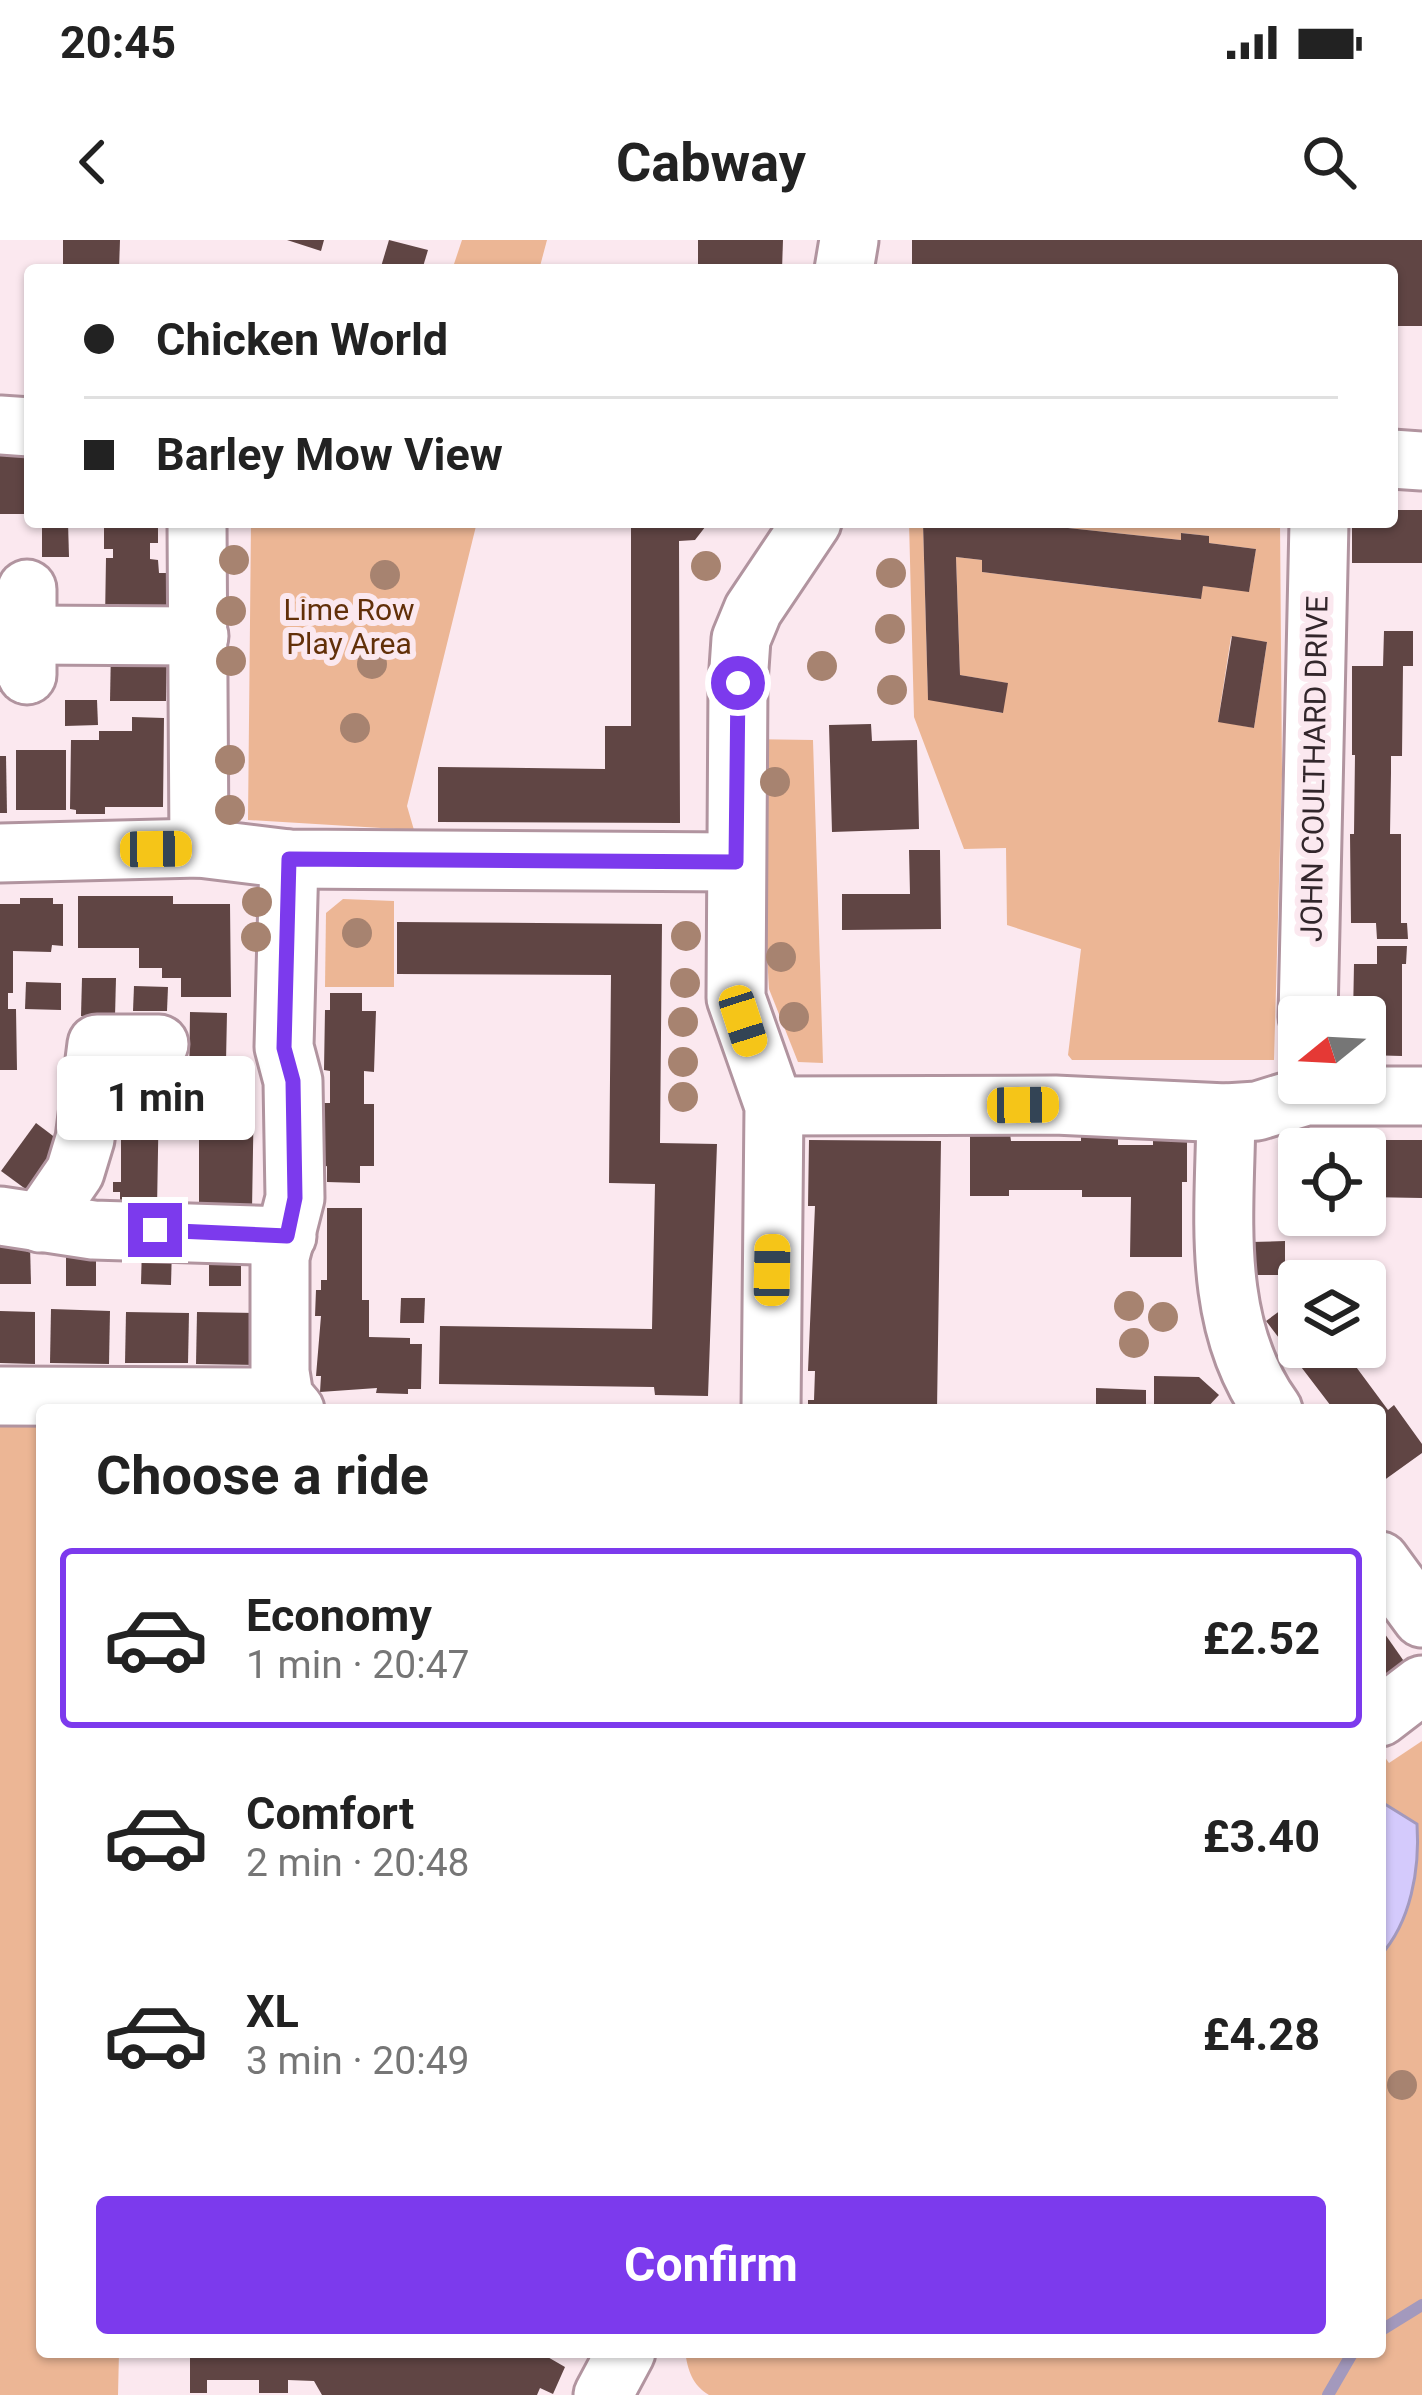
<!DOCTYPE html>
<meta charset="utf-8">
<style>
:root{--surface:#fff;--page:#f6f6f6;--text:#222;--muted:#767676;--line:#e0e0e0;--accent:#7c3aed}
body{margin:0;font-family:Roboto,sans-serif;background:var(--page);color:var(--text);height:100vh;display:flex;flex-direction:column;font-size:45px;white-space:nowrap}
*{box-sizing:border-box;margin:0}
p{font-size:39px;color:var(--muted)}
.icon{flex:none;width:66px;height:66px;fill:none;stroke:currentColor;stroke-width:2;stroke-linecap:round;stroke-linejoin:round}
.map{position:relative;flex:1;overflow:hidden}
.side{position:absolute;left:36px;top:1164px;width:1350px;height:954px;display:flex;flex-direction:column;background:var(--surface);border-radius:12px;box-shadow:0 3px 9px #0004}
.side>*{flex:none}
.guide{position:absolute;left:24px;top:24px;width:1374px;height:264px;border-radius:12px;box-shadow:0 3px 9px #0004;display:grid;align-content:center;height:264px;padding:0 60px;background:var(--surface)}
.needle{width:78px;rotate:252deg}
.fabs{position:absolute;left:1278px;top:756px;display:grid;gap:24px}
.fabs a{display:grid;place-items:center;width:108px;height:108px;border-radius:12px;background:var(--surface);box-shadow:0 3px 9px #0004;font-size:60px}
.end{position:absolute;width:54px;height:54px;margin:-27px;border:15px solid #7c3aed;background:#fff;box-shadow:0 0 0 6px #fff}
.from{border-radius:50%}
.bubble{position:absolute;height:84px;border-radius:12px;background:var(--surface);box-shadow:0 3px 9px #0004;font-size:39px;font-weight:700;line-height:84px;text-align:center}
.car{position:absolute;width:36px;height:72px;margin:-36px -18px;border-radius:15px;box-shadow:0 0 9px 3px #0007;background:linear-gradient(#f5c518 24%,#345 0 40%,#f5c518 0 76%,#345 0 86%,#f5c518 0)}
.guide b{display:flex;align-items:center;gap:42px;height:114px;font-size:45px}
.guide b+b{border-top:3px solid var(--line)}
.guide i{width:30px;height:30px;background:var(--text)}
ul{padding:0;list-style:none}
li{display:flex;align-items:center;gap:36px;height:180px;margin:0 24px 18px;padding:0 36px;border:6px solid transparent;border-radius:12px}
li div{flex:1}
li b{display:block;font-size:45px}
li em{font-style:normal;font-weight:700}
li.active{border-color:var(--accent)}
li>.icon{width:108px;height:108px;stroke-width:1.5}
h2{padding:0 60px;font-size:54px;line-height:144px}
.action{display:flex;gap:24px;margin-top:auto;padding:24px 60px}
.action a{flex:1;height:138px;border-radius:12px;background:var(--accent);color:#fff;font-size:48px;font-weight:700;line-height:138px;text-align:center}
.status{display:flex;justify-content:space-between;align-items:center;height:84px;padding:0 60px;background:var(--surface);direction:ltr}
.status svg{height:33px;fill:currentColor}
header{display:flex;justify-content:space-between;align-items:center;height:156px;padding:0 60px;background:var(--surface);font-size:54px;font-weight:700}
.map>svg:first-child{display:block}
.green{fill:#ecb695;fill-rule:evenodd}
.water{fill:#d4cafc;stroke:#a399bd;stroke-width:3}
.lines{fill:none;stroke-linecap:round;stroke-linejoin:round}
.stream{stroke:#a399bd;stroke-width:12}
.building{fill:#604544}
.minor-casing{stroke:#b1949f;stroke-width:63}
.minor{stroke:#fff;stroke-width:57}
.tree{fill:#a78370}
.route{stroke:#7c3aed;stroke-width:15}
.labels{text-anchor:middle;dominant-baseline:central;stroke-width:12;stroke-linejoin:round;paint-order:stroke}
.park-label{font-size:30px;fill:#623009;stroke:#fbe8ef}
.street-label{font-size:30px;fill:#32262b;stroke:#fbe8ef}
</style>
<div class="status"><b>20:45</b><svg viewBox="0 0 49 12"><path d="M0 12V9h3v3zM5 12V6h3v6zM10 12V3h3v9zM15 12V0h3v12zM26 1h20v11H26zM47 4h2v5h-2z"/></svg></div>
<header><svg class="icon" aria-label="back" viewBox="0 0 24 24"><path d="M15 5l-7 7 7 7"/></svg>Cabway<svg class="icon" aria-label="search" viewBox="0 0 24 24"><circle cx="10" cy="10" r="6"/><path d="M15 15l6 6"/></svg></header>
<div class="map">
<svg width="1422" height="2155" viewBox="0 0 1422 2155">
<rect width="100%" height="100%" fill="#fbe8ef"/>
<g class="green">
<path d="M462,0H547L539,30H452Z"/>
<path d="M251,282H477L407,566L414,590L248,580Z"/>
<path d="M909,282H984V288L923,284L928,459L1002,473L1007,443L960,435L956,317L982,320V332L1200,359L1203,346L1249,351L1256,309L1209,303L1208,296L1182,293L1181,300L1068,288V282H1280L1282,534L1274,820H1072L1068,815L1081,709L1007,685L1006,608L964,609L914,477ZM1231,397L1267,402L1254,488L1218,481Z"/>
<path d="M754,499L813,500L823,823L798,822L769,749Z"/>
<path d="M343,659L394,661V747H325L326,673Z"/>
<path d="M0,1178L42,1179V2112H119L118,2155H0Z"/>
<path d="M1422,1501V2155H709C692,2145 688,2130 685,2112H1380V1510L1389,1523Z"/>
</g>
<path class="water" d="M1380,1561L1417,1584C1420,1629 1411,1682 1380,1716Z"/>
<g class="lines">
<g class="stream">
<path d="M1380,2091L1422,2065"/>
<path d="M1328,2155L1353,2112"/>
</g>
</g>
<g class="building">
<path d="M63,0H120L119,30H63Z"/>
<path d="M287,0H324L321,11Z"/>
<path d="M389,0L428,10L422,30H380Z"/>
<path d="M698,0H783L782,30H698Z"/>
<path d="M912,0H1422V86H1392V30H912Z"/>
<path d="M0,214H27L30,274H0Z"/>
<path d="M1392,270H1422V323H1352V282H1392Z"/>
<path d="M42,282H68L69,317H42Z"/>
<path d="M104,282H158V303H150V319L158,320L159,333H167L166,367H156V380L105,379L106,318H113V309H104Z"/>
<path d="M631,282H709L695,300L679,301L680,583L438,582V527L605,529V486H631Z"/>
<path d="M984,282L1046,286V282H1068V288L1181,300V293L1209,296V303L1256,309L1249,352L1203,346L1201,359L982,332V320L956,317L960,435L1008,443L1003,473L928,460L923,283L984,288Z"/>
<path d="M1384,391H1413V426H1403L1402,516H1391V533L1390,594H1401V683H1407L1408,699H1377L1376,683H1351L1350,594H1354L1355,515H1352V426H1383Z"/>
<path d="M1232,396L1267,402L1254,488L1218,482Z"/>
<path d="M111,408L167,409L166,461H110Z"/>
<path d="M65,460H97L98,485L65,486Z"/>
<path d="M132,477L164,478L163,567H105V574H76V570L70,569L71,500H99V491H132Z"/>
<path d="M871,484L872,501L917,500L919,589L832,592L829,485Z"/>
<rect x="16" y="510" width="50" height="60"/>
<path d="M0,516H6L7,573H0Z"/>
<path d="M909,610H940L941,689L842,690V654H910Z"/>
<path d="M78,656H173V664H230L231,757H181V738H162V728H139V708H78Z"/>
<path d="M20,658H53V664H63V706L52,705L51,712L13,711V753H8V769H16L17,830H0V664H20Z"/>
<path d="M397,682L662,684L660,903L717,904L708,1156L655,1155L654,1147L439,1144L440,1086L652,1089L655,944L609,943L611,735L397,734Z"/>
<path d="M1377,706H1407L1406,724H1402V816L1365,815V777H1353L1354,724H1377Z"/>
<path d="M82,738H116L115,777L81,776Z"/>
<path d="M26,742L61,743V770L25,769Z"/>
<path d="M134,746L168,747L167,771H133Z"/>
<path d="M330,753H362V771H376L374,832L364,831V864H374V926H360V943L327,942V926L323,927L324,863H330V831L324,830L325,770H330Z"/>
<path d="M190,772L227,773L226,822H232V848L254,849L252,970L199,969V848L189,847Z"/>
<path d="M121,852H159L157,969L120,968V952H113V942H121V879H114V868H121Z"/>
<path d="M36,883L65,905L31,953L1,931Z"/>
<path d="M970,894H1010L1011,901H1081V897H1118V905H1153V898H1187V942H1182V1017H1130L1131,957H1082V950H1009V956H970Z"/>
<path d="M809,900L941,901L937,1170H808V1160H814L815,1131H808L815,966H808Z"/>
<path d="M1279,900L1341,901V909H1299V958L1278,957Z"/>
<path d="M1367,900H1422V958L1366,957Z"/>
<path d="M327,968H362V1060H369V1097L410,1098V1104H422L421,1149H408V1154L376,1153L377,1148L320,1152L321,1136H316L321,1076H315L316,1050H321V1040H327Z"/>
<path d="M1285,1001V1035H1251V1002Z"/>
<path d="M30,1005L31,1044H0V1006Z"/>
<rect x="66" y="1006" width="30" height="40"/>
<path d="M142,1006L172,1007L171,1045L141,1044Z"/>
<path d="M209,1007L241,1008V1046H209Z"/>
<path d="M1299,1057V1107H1352L1358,1115L1351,1120L1388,1170L1394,1165L1422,1204V1213L1383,1241L1380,1170H1334L1266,1081Z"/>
<path d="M401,1058H425L424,1083H400Z"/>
<path d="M51,1069L110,1071L109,1124L50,1123Z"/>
<path d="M0,1071L35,1072V1124L0,1123Z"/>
<path d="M126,1072L189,1073L188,1123H125Z"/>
<path d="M197,1072L259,1073L258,1125L196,1124Z"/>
<path d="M1154,1136L1199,1137L1219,1155L1205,1170H1154Z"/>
<path d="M1096,1148L1146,1150V1170H1096Z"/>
<path d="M1380,1387L1408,1427L1380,1446Z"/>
<path d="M190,2112H539L565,2127L553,2154L540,2148L537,2155H322L314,2141L288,2140V2153H259V2140H207V2153H190Z"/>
</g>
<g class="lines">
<defs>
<g id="minor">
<path d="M844,30L849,0"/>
<path d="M0,185L30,187"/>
<path d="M1392,219L1422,221"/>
<path d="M197,282L199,608"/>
<path d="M27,349V435"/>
<path d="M27,395L199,396"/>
<path d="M0,613L199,608L289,619L736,622"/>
<path d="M289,619L284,807L293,841L295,958L280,1017V1132L284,1157L295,1170"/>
<path d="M1308,777L1319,282"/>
<path d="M774,866L1055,865L1226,873L1257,871L1306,856H1422"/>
<path d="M1226,873C1225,974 1210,1083 1273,1170"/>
<path d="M0,976L93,990L287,996"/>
<path d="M40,983L75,932L85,899L97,804H159"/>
<path d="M0,1156L284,1157"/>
<path d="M771,1170L774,866L736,758L738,443L741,399L753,370L812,282"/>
<path d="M1380,1321L1422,1378"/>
<path d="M1380,1477L1422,1445"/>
<path d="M603,2155L626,2112"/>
</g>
</defs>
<use href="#minor" class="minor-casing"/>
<use href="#minor" class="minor"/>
</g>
<g class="tree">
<circle cx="234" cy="320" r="15"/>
<circle cx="706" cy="326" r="15"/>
<circle cx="891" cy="333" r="15"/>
<circle cx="385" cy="335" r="15"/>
<circle cx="231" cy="371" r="15"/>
<circle cx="890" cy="389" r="15"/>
<circle cx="231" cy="421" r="15"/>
<circle cx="372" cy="424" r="15"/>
<circle cx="822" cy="426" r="15"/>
<circle cx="892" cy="450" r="15"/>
<circle cx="355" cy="488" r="15"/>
<circle cx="230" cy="520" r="15"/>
<circle cx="775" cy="542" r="15"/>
<circle cx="230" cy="570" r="15"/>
<circle cx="257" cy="662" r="15"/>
<circle cx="357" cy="693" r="15"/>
<circle cx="686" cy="696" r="15"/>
<circle cx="256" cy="697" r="15"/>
<circle cx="781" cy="717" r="15"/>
<circle cx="685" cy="743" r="15"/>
<circle cx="794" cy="777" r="15"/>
<circle cx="683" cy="782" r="15"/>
<circle cx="683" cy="822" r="15"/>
<circle cx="683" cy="857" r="15"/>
<circle cx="1129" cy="1066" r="15"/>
<circle cx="1163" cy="1077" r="15"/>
<circle cx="1134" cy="1103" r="15"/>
<circle cx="1402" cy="1845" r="15"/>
</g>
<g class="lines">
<path class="route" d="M155,990L287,996L295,958L293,841L284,808L289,619L736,622L738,443"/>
</g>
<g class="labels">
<g class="park-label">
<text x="349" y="369">Lime Row<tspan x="349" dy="34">Play Area</tspan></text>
</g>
<g class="street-label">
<text transform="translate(1314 529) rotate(-89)">JOHN COULTHARD DRIVE</text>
</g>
</g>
</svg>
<div class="fabs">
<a><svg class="needle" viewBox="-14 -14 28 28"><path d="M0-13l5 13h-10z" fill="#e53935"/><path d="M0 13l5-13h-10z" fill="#767676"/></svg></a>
<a><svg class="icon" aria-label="locate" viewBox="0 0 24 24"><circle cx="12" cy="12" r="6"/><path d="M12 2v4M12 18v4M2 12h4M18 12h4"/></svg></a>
<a><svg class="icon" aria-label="layers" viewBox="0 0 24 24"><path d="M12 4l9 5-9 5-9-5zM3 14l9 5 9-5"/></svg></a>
</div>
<i class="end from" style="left:738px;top:443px"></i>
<i class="end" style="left:155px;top:990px"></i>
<div class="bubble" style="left:57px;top:816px;width:198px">1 min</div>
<i class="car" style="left:156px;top:609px;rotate:89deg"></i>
<i class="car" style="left:743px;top:781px;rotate:162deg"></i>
<i class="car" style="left:1023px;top:865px;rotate:89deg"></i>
<i class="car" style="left:772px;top:1030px;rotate:1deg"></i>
<div class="guide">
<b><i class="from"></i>Chicken World</b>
<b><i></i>Barley Mow View</b>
</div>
<section class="side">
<h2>Choose a ride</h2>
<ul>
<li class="active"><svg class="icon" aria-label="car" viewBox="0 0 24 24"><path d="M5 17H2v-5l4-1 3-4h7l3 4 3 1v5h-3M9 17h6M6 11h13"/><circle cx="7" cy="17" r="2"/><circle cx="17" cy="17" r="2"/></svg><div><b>Economy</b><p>1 min · 20:47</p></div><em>£2.52</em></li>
<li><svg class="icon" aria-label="car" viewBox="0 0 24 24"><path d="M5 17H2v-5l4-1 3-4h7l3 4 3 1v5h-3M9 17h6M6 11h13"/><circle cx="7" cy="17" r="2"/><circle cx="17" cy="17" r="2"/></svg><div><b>Comfort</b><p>2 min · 20:48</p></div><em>£3.40</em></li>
<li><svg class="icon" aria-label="car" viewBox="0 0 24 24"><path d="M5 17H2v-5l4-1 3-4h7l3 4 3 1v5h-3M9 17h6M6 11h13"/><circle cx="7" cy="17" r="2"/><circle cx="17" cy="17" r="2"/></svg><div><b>XL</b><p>3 min · 20:49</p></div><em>£4.28</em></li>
</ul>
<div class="action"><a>Confirm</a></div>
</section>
</div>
